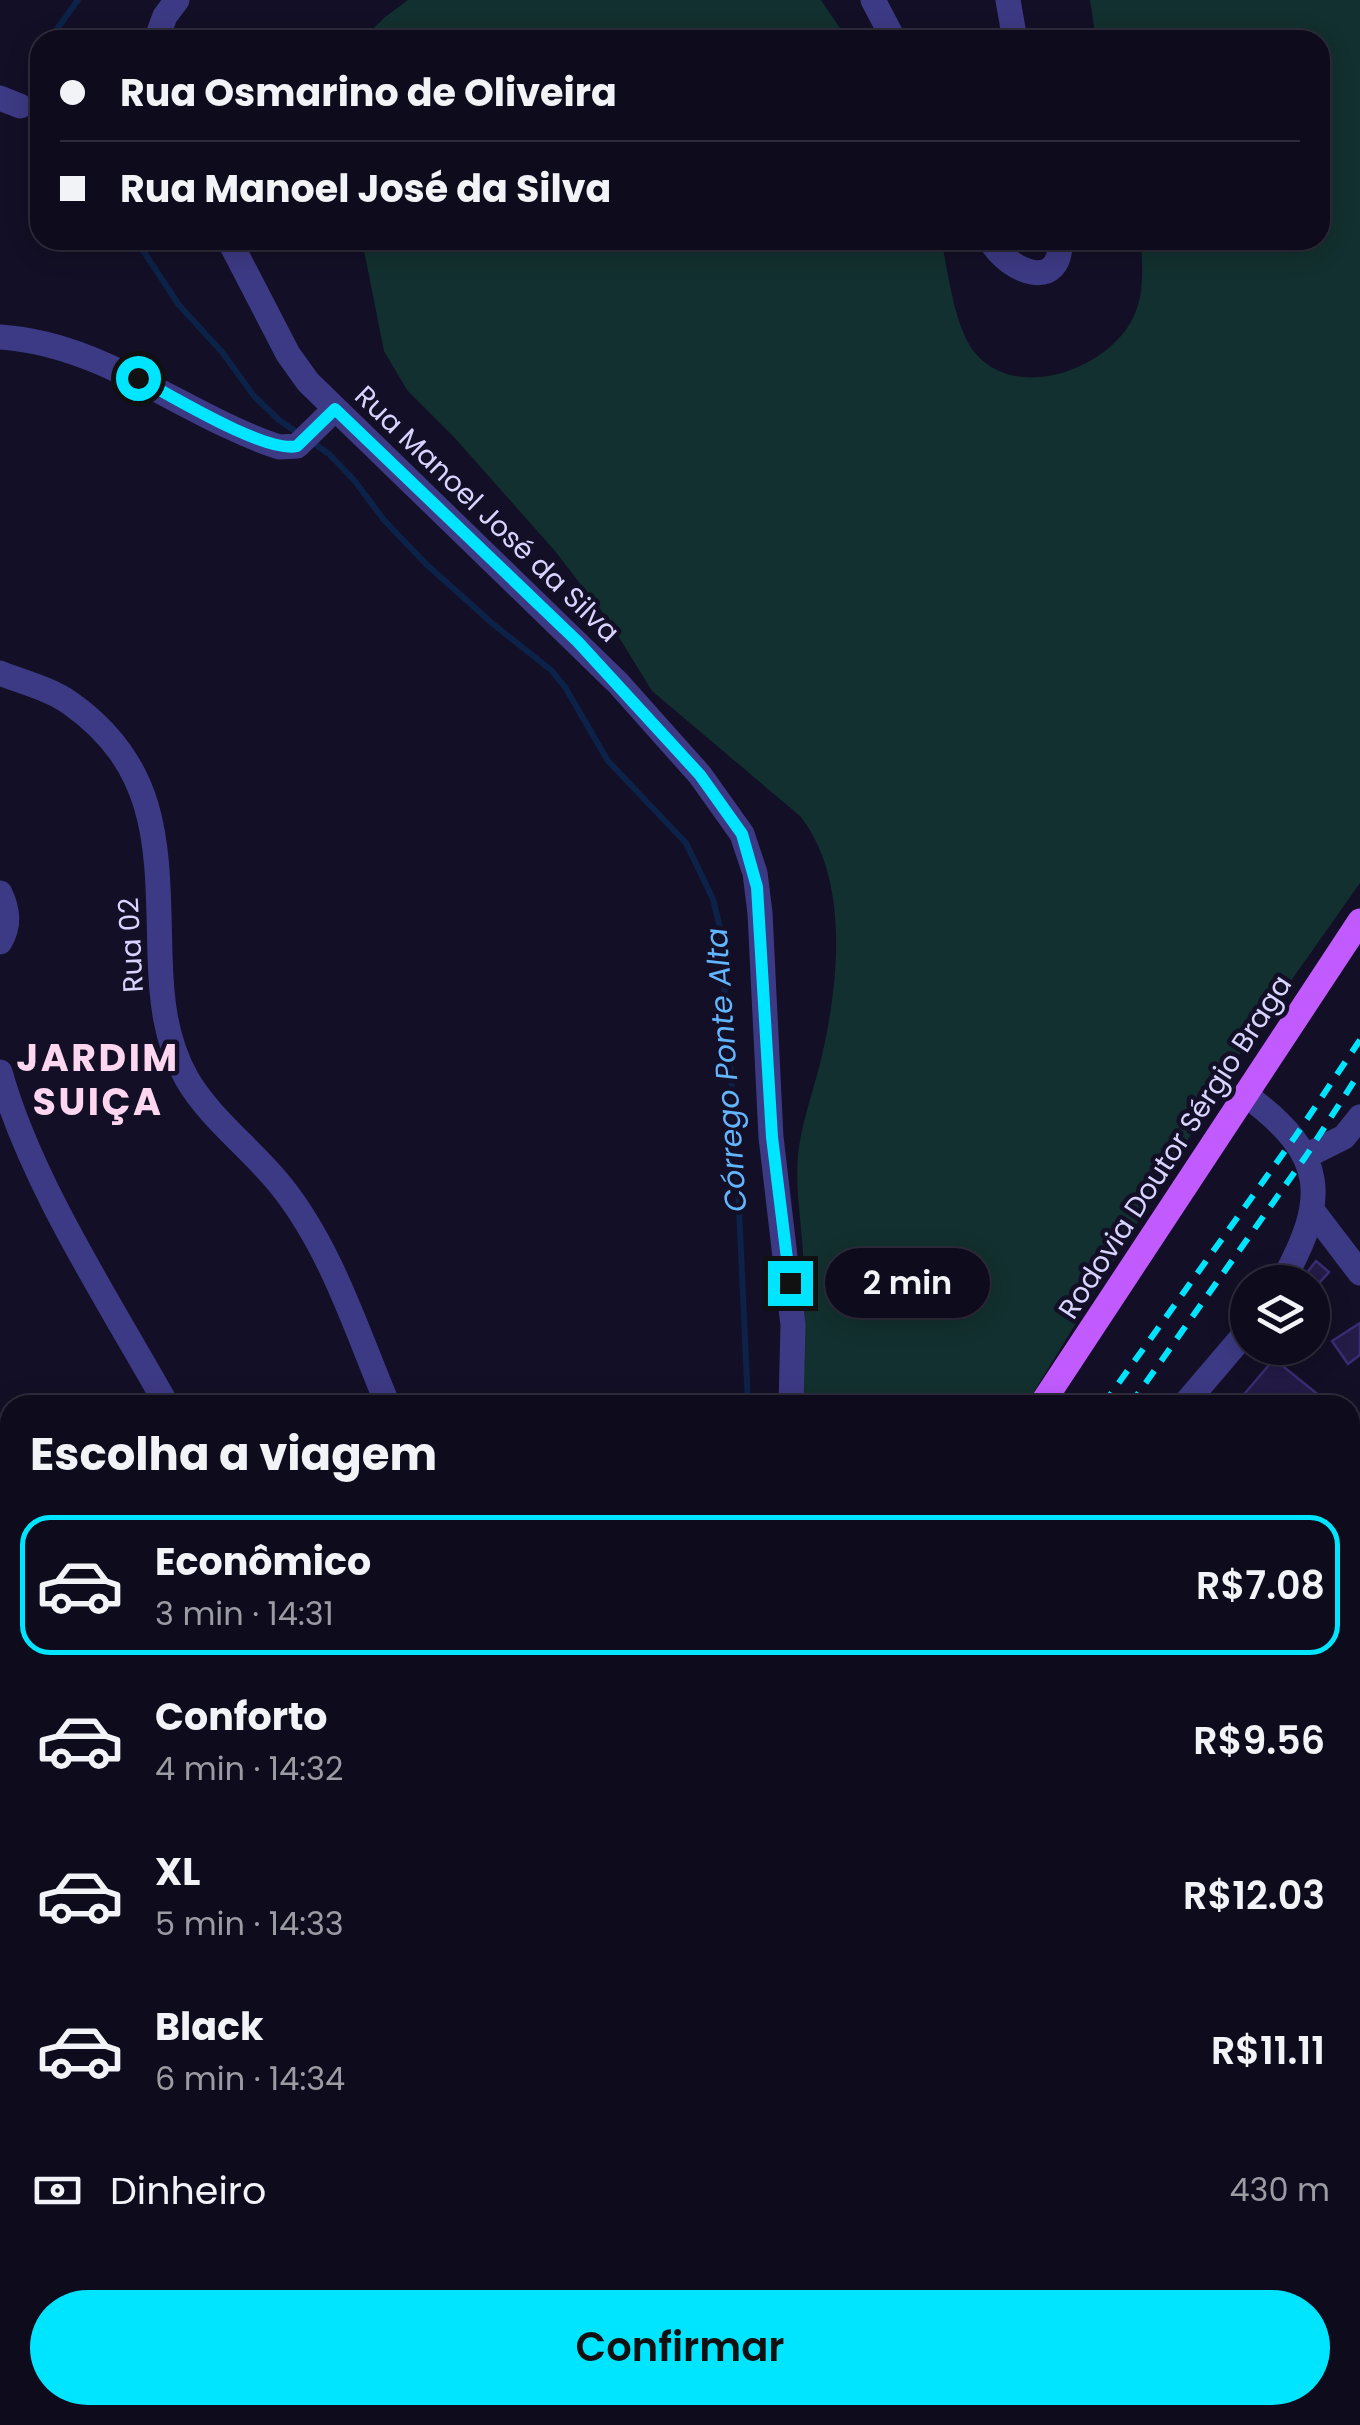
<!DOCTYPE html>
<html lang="pt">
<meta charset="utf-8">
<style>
:root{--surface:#0e0b1c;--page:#1c1929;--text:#f1f3f6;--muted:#9b9ba3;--line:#2e2b3b;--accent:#00e5ff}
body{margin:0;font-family:Poppins,sans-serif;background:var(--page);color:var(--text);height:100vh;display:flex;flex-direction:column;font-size:38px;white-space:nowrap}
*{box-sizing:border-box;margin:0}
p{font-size:32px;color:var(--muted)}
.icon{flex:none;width:55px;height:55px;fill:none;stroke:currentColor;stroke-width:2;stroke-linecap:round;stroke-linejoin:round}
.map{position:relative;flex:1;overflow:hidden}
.drawer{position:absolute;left:0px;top:1395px;width:1360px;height:1030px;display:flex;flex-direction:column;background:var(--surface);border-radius:30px 30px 0 0;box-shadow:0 5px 25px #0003,0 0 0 2px var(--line)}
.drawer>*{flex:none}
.hud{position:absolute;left:30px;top:30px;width:1300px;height:220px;border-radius:30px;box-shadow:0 5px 25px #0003,0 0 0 2px var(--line);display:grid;align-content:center;height:220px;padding:0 30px;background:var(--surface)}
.fabs{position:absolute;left:1230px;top:1265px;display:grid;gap:20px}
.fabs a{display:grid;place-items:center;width:100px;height:100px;border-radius:50%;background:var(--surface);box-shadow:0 5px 25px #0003,0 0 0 2px var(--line);font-size:50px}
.end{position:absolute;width:45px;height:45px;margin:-22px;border:12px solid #00e5ff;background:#111;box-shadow:0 0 0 5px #111}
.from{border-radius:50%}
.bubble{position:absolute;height:70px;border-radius:35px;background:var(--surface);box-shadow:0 5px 25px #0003,0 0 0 2px var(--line);font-size:32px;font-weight:600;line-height:70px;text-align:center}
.hud b{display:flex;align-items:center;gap:35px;height:95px;font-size:38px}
.hud b+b{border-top:2px solid var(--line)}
.hud i{width:25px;height:25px;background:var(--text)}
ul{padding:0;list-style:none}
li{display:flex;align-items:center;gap:30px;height:140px;margin:0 20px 15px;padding:0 10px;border:5px solid transparent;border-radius:30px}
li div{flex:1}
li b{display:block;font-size:38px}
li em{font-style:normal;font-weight:600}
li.on{border-color:var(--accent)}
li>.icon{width:90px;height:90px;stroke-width:1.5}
h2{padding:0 30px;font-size:45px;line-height:120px}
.pay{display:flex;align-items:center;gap:25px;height:110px;padding:0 30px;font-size:38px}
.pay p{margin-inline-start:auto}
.button{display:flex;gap:20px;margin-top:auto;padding:20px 30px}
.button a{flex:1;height:115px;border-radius:60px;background:var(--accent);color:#111;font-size:40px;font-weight:600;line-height:115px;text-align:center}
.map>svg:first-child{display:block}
.green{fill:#12302f}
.water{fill:#0c2248}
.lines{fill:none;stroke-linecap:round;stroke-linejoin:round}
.stream{stroke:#0c2248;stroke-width:6}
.building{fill:#241b47;stroke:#3b2d73;stroke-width:2.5}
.minor{stroke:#3d3a85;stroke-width:25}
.major{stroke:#c25bff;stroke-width:25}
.rail{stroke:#00e5ff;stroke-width:6;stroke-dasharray:15 12;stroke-linecap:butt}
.route{stroke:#00e5ff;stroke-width:12}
.labels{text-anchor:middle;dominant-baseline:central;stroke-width:9;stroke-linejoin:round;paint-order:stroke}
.street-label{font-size:28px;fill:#d9d4ff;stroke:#130f26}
.water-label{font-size:30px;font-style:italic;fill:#62b6ff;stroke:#130f26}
.district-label{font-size:38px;font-weight:bold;letter-spacing:2.5px;fill:#ffd6f0;stroke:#130f26}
</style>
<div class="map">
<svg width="1360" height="2425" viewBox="0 0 1360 2425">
<rect width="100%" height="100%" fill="#130f26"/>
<g class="green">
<path d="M408,0H821L848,40H362L385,17Z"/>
<path d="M1090,0H1360V883L1245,1046L1026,1405H801C802,1354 805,1304 803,1253C801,1218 794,1182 799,1147C804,1114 816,1083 823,1051C839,978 849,878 800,816L652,691L609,621L555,551L454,437L407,390L384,351L362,240H941C949,273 954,332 978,356C1021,402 1111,367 1134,316C1145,292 1142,265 1141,240H1320V40H1096Z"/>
<path d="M1360,1541V1613L1350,1624V1552Z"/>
</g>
<g class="water">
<path d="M1360,1620V2158L1350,2168V1630Z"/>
<path d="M446,2415H1043L1029,2425H433Z"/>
</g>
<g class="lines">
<g class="stream">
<path d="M49,40L78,0"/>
<path d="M40,72V91"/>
<path d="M136,240L179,305L222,352L254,396L279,420L302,436"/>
<path d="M312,442L329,454L354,480L384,520L426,564L493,624L551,670L565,687L608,761L686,843L713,899L720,928L736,1142L748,1405"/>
</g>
</g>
<g class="building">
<path d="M1316,1261L1329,1272L1320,1282H1300Z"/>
<path d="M1360,1323V1355L1348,1364L1332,1341Z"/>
<path d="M1274,1359L1331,1405H1235Z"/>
</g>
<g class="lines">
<g class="minor">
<path d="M873,0L894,40"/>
<path d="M1008,0L1015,40"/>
<path d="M156,40L165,16L177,0"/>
<path d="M0,98L20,106"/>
<path d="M229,240L288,354L308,382L618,683L700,775L742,834L755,873L760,913L771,1137L793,1325L791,1405"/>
<path d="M990,240C1009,273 1062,293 1060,240"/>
<path d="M0,337C105,344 183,415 279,447L297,446L335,409"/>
<path d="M0,673C22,682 51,689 70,703C163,769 157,852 160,954C161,998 165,1040 187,1079C211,1120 253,1150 282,1187C332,1250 357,1332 388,1405"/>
<path d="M0,893C8,910 10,925 0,942"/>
<path d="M0,1072C31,1183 110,1303 167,1405"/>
<path d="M1247,1096C1327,1155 1329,1198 1282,1282"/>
<path d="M1306,1156L1344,1137L1360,1117"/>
<path d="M1312,1210L1360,1273"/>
<path d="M1184,1405L1248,1330"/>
<path d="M0,1449L10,1465"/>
<path d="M1350,1507L1360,1496"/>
<path d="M0,1581L10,1560"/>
<path d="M0,1742L10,1740"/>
<path d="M264,2425L277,2415"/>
<path d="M332,2425L344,2415"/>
</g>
<g class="major">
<path d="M1041,1405L1360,921"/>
<path d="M1350,2350L1360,2343"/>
<path d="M0,2415L10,2408"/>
<path d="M48,2425L59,2415"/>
<path d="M1244,2425L1258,2415"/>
</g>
<g class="rail">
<path d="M1103,1405L1295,1137L1360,1040"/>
<path d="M1130,1405L1306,1156L1360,1072"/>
<path d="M126,2425L138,2415"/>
<path d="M149,2425L161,2415"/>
</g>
</g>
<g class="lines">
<path class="route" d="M138,378C170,395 266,454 297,446L335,409L578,642L700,775L742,834L757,887L772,1137L790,1283"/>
</g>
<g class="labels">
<g class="street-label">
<text transform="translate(487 514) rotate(44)">Rua Manoel José da Silva</text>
<text transform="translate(131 945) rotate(-93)">Rua 02</text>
<text transform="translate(1175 1147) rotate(-57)">Rodovia Doutor Sérgio Braga</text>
</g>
<g class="water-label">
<text transform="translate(726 1070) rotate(-94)">Córrego Ponte Alta</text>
</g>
<g class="district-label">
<text x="98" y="1057">JARDIM<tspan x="98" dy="44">SUIÇA</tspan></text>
</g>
</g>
</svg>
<div class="fabs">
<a><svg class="icon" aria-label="layers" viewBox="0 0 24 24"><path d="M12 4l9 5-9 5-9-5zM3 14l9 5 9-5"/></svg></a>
</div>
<i class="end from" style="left:138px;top:378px"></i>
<i class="end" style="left:790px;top:1283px"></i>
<div class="bubble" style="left:825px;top:1248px;width:165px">2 min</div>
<div class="hud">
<b><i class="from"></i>Rua Osmarino de Oliveira</b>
<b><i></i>Rua Manoel José da Silva</b>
</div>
<section class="drawer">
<h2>Escolha a viagem</h2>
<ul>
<li class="on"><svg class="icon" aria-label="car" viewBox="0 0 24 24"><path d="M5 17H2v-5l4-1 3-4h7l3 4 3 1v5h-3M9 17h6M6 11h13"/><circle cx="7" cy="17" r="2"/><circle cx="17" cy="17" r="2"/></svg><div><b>Econômico</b><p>3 min · 14:31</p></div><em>R$7.08</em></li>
<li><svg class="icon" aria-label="car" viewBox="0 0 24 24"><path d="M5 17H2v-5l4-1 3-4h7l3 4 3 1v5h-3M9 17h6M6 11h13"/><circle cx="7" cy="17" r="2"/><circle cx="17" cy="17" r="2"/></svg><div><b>Conforto</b><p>4 min · 14:32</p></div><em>R$9.56</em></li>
<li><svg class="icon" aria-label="car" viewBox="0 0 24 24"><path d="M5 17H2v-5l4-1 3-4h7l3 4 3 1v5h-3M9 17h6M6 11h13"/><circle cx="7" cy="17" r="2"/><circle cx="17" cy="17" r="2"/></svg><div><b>XL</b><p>5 min · 14:33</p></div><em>R$12.03</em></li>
<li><svg class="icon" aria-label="car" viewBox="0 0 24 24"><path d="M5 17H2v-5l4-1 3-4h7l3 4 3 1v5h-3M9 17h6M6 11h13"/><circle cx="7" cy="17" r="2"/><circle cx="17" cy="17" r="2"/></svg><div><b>Black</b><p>6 min · 14:34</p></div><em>R$11.11</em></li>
</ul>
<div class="pay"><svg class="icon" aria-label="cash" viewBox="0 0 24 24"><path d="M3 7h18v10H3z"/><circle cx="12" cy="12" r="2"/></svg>Dinheiro<p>430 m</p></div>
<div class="button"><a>Confirmar</a></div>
</section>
</div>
